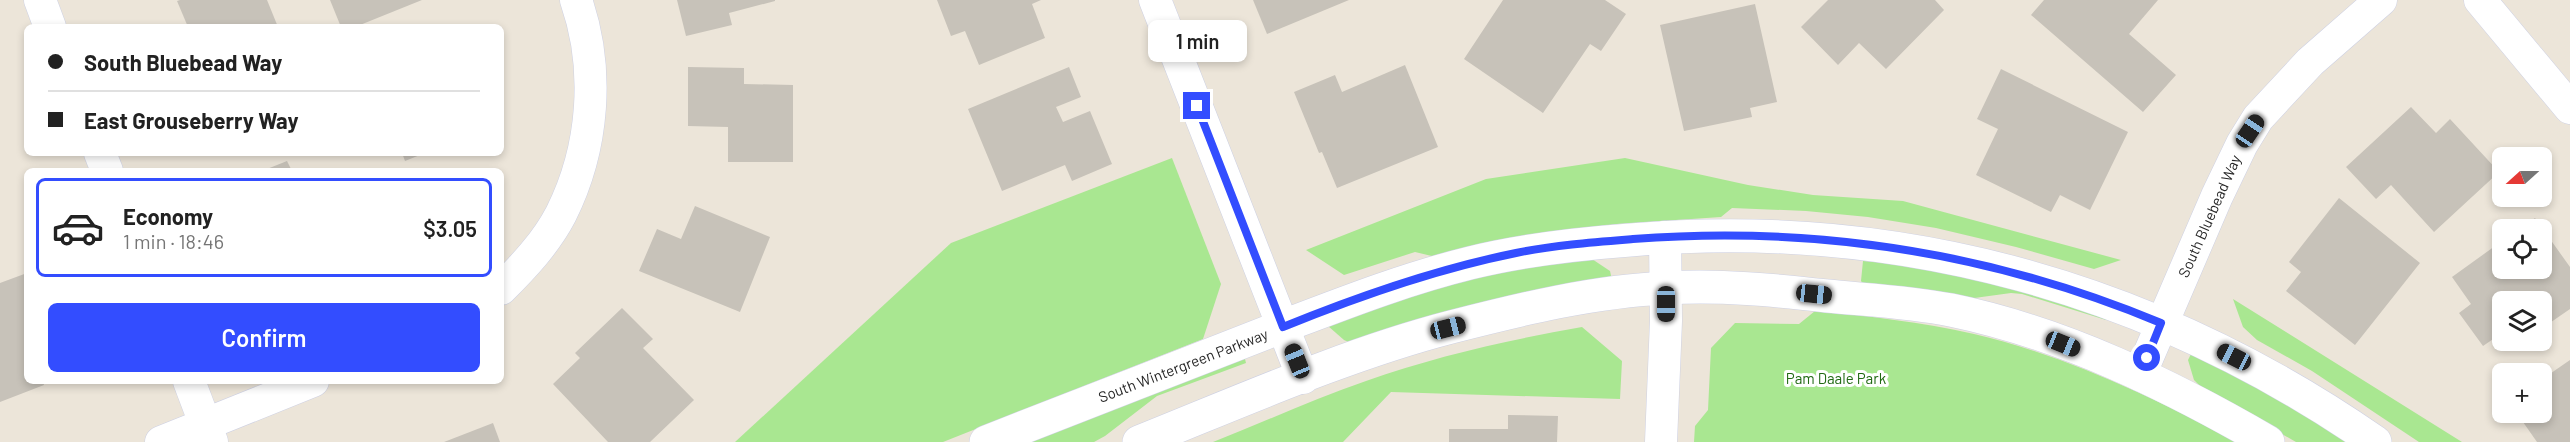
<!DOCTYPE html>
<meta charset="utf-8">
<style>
:root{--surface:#fff;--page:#f6f6f6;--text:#222;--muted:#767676;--line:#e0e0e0;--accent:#334dff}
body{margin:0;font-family:Barlow,sans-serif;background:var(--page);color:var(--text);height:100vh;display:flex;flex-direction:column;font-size:22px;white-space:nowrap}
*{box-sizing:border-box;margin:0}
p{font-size:20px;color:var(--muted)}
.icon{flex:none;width:33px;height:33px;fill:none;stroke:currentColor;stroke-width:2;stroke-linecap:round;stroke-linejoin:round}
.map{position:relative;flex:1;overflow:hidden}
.side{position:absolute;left:24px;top:168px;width:480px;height:216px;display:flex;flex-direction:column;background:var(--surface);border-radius:9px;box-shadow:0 3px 9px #0003}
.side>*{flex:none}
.top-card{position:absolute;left:24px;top:24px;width:480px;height:132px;border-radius:9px;box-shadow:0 3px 9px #0003;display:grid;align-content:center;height:132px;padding:0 24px;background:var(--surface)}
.needle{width:39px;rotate:249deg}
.controls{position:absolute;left:2492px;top:147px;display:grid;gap:12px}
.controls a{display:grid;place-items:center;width:60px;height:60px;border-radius:9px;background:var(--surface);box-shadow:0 3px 9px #0003;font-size:30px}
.end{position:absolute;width:27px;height:27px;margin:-14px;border:8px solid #334dff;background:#fff;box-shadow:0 0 0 3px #fff}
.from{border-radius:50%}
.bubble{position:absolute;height:42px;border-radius:9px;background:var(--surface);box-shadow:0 3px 9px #0003;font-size:20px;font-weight:600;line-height:42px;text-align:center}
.car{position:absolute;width:18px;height:36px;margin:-18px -9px;border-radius:8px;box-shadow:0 0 4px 2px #0007;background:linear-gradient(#222 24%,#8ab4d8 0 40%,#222 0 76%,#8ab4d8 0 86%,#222 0)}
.top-card b{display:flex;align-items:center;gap:21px;height:57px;font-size:22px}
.top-card b+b{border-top:2px solid var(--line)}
.top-card i{width:15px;height:15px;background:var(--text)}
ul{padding:10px 0 0;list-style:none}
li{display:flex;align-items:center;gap:18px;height:99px;margin:0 12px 9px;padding:0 12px;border:3px solid var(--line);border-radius:9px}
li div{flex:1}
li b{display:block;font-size:22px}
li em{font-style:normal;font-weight:600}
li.current{border-color:var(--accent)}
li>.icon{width:54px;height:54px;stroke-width:1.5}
.cta{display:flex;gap:12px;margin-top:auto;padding:12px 24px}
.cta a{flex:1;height:69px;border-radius:9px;background:var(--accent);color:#fff;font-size:24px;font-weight:600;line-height:69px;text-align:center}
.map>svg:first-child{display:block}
.green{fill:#a9e791}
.building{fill:#c7c2b9}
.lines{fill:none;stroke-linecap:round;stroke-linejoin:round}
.street-casing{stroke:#ced1e3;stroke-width:33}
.secondary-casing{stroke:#ced1e3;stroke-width:34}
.street{stroke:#fff;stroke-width:32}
.secondary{stroke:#fff;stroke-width:33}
.route{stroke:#334dff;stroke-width:8}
.labels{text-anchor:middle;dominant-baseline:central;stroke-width:6;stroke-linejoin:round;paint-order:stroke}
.street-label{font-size:15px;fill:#282828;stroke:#fff}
.park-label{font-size:15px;fill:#216a14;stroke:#fff}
</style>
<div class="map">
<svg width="2570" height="442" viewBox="0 0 2570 442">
<rect width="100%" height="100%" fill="#ece5d9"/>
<g class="green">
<path d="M1172,158L1221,284L1203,339L943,442H735L951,243Z"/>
<path d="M1625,158L1748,185L1813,195L1903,201L2121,260L2094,269L2016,247L1936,228L1868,217L1806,211L1732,208L1721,217L1617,224L1551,232L1436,257L1415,252L1344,275L1306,250L1486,179Z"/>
<path d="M1589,257L1610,271L1612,280L1353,344L1344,340L1328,326C1409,286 1501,270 1589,257Z"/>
<path d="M1863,261L1939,267L2107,316L2106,320L2022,294L2011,293L1967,299L1864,285L1861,281Z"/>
<path d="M2233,299L2462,442H2419L2312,371L2257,340L2243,327Z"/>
<path d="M1815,311C1868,316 1921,322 1974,334C2068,356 2155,399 2240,442H1694L1695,426L1708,410L1711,348L1735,323L1799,324Z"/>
<path d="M1582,327L1622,361L1620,399L1391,392L1343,442H1213C1264,422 1314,399 1366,381C1436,356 1509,340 1582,327Z"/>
<path d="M2197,352L2355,442H2296L2203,389L2194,380L2188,360L2191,354Z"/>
<path d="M1244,355L1246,363L1157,396L1105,436L1094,442H1023Z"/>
</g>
<g class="building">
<path d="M180,0H267L278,27H188L177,1Z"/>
<path d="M330,0H422L355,27H341Z"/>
<path d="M677,0H775V1L729,13L732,25L686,36Z"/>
<path d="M937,0H1041L1032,4L1045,38L979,65L965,31L951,36Z"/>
<path d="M1253,0H1349L1267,34Z"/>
<path d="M1503,0H1605L1626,14L1601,51L1590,44L1543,113L1464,59Z"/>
<path d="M1828,0H1935L1944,10L1886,69L1859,43L1838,65L1801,27Z"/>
<path d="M2044,0H2158L2129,34L2176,75L2143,112L2031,15Z"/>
<path d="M1755,4L1777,102L1750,108L1752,117L1684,131L1660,25Z"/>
<path d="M1405,65L1438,147L1337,188L1322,152L1319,153L1294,92L1335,75L1342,92Z"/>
<path d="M688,67L744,68V84L793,85V162H728V127L688,126Z"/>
<path d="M1069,67L1081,97L1056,107L1063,122L1090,111L1112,164L1072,181L1065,165L1002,191L968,109Z"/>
<path d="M2001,69L2128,132L2090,210L2060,195L2051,212L1976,175L1998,129L1977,119Z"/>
<path d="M2411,107L2436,133L2450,119L2499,172L2434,232L2391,185L2376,199L2346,167Z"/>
<path d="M402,153H425L405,161Z"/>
<path d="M287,161L292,171H262Z"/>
<path d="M2339,198L2420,263L2355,345L2286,291L2301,272L2289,262Z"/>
<path d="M695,206L770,237L740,312L639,271L657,229L681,239Z"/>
<path d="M2535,218L2570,267V309L2541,329V302H2502V339L2499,335L2483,346L2459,313L2471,304L2452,277L2502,241V268H2541V230H2519Z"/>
<path d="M27,273V381H43L44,385L0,402V283Z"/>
<path d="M622,308L653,339L643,348L694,400L650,442H608L553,384L580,358L575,353Z"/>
<path d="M2503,340H2525L2511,351Z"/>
<path d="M2570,360V442H2537L2516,412H2541V380Z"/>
<path d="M1508,415L1558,416L1557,442H1449V429H1508Z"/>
<path d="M493,423L500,442H444Z"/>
</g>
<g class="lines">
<defs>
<g id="street">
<path d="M40,0L50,27"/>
<path d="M1155,0L1303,378"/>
<path d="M2480,0L2570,108"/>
<path d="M100,153L107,171"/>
<path d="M501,289C523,267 546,243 561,214C594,148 600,69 576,0"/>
<path d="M2140,375L2217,196L2242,144L2258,118L2310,62L2381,0"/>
<path d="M189,381L212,442"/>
<path d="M161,442L313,381"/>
<path d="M1661,442L1666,321L1665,237"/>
</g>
<g id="secondary">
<path d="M986,442C1084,404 1183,365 1281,327C1344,303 1405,279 1470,263C1522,250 1576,244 1630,240C1900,217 2153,288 2375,442"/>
<path d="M1139,442C1239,402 1347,354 1451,327C1521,309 1595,291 1667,288C1721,285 1774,290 1827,296C1868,300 1911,302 1951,310C2063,333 2170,385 2268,442"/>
</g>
</defs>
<use href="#street" class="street-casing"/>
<use href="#secondary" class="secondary-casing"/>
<use href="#street" class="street"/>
<use href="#secondary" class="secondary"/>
</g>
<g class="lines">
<path class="route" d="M1197,106L1283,327C1359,296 1436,269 1516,253C1554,245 1595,242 1633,239C1815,225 1993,253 2161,323L2147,358"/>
</g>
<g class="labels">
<g class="street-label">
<text transform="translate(2209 216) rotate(-66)">South Bluebead Way</text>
<text transform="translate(1183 365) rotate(-21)">South Wintergreen Parkway</text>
</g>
<g class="park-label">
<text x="1836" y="378">Pam Daale Park</text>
</g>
</g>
</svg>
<div class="controls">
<a><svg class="needle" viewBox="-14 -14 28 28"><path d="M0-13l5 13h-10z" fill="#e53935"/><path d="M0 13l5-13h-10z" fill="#767676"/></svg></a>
<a><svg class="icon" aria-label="locate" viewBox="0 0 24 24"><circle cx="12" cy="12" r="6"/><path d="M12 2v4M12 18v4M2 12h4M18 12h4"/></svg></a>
<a><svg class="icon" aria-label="layers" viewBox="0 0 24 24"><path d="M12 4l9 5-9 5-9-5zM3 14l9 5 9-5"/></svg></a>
<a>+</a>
</div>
<i class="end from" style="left:2147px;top:358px"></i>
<i class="end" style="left:1197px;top:106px"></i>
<div class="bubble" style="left:1148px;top:20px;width:99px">1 min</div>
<i class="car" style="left:2250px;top:131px;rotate:34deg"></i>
<i class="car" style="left:1814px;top:294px;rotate:96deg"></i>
<i class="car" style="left:1666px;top:304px;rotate:180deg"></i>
<i class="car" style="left:1448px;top:328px;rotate:76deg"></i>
<i class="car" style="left:2063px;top:344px;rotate:112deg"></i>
<i class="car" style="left:2234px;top:357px;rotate:297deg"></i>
<i class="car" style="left:1297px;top:361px;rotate:338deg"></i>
<div class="top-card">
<b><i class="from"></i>South Bluebead Way</b>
<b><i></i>East Grouseberry Way</b>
</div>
<section class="side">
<ul>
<li class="current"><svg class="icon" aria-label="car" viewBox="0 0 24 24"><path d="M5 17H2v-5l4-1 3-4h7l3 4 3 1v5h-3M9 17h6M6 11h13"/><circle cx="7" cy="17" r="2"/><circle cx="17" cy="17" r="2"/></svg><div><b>Economy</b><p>1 min · 18:46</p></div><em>$3.05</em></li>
</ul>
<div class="cta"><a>Confirm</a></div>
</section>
</div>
